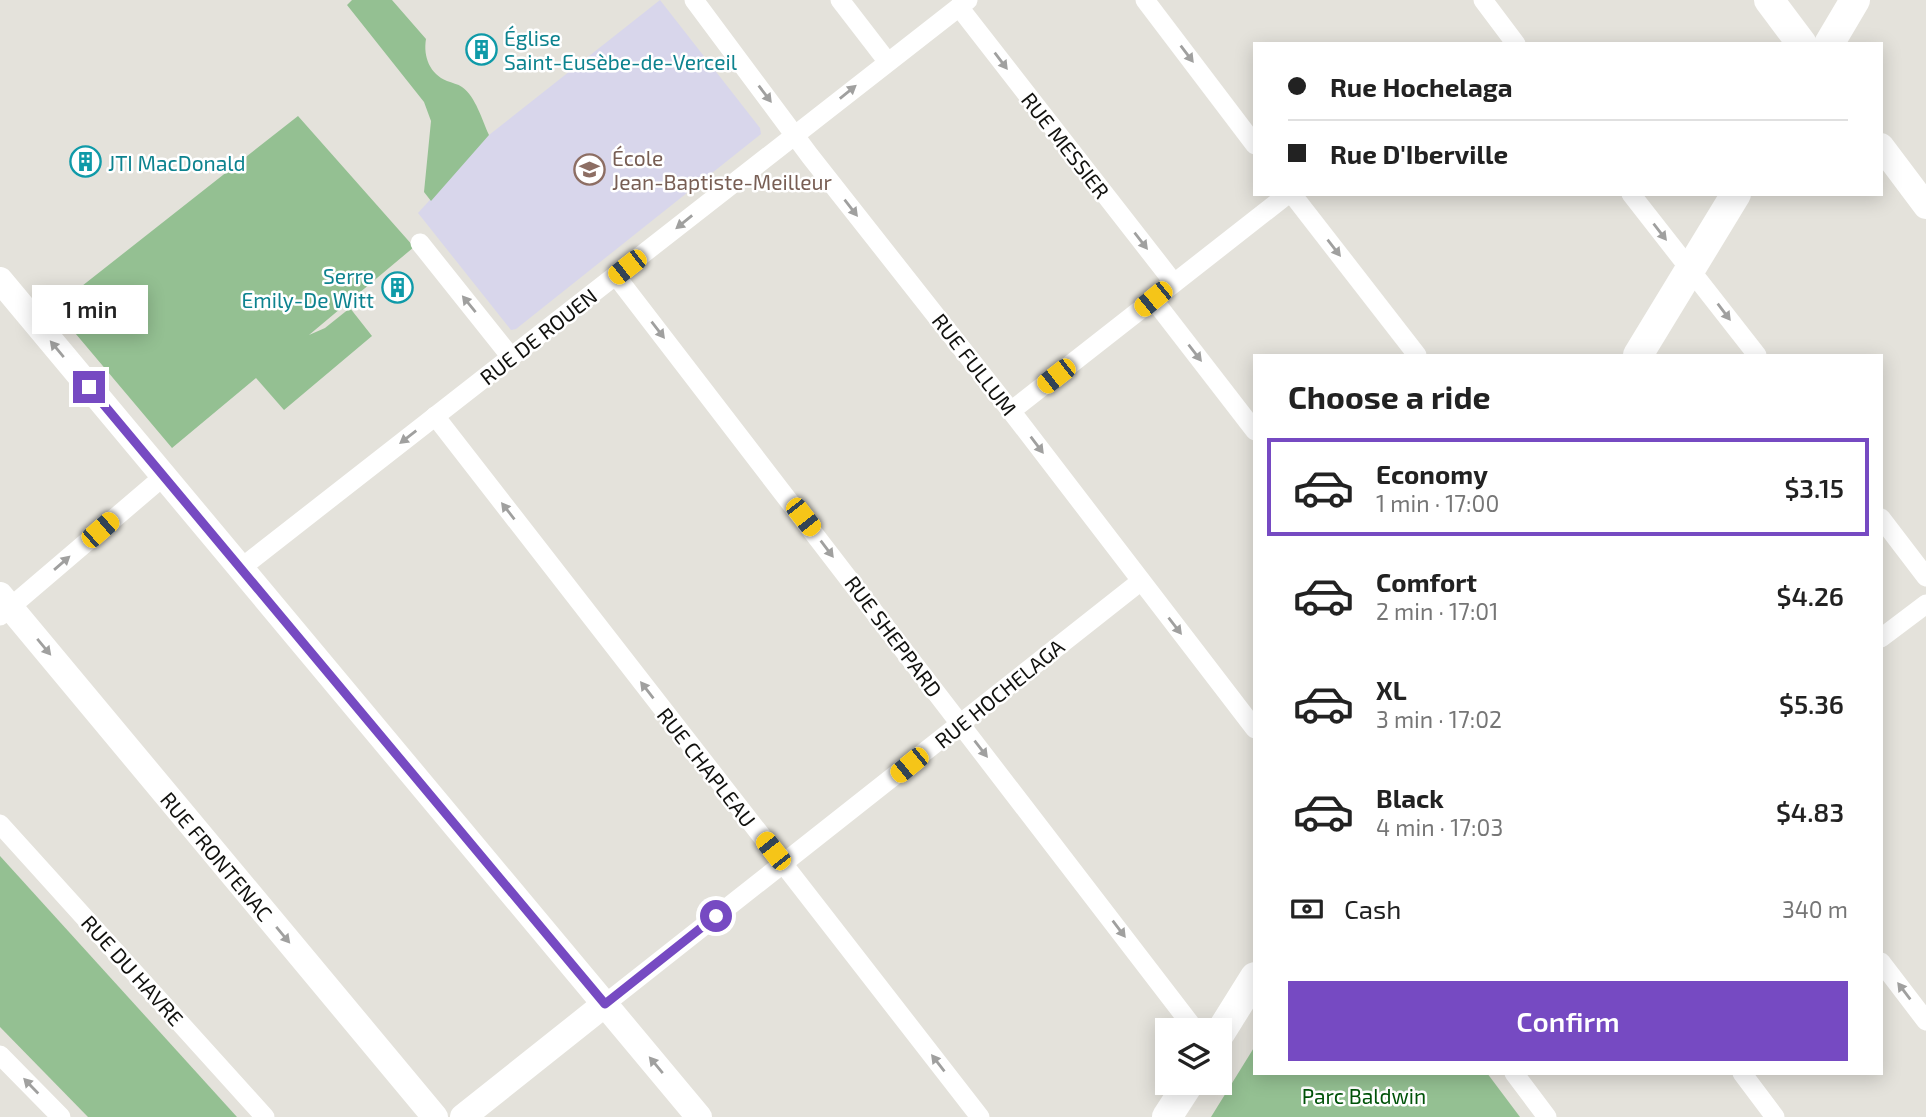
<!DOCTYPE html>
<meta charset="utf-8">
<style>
:root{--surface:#fff;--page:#f2f2f2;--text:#222;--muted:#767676;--line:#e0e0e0;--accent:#764ac2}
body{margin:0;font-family:"Exo 2",sans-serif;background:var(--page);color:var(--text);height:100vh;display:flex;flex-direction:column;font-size:26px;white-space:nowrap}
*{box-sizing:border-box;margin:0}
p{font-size:23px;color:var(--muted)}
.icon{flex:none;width:38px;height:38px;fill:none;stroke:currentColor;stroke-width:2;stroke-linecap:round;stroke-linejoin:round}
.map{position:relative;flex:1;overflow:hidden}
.panel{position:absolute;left:1253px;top:354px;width:630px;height:721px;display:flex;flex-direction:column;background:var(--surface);border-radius:0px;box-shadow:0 4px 18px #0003}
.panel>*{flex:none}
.hud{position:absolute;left:1253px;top:42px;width:630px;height:154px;border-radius:0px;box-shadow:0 4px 18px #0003;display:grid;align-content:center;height:154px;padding:0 35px;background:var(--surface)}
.fabs{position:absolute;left:1155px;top:1018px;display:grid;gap:14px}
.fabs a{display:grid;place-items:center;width:77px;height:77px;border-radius:0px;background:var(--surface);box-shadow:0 4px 18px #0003;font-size:35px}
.end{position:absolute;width:32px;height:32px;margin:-16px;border:9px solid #764ac2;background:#fff;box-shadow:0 0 0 4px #fff}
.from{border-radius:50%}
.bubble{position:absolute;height:49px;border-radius:0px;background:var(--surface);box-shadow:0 4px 18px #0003;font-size:23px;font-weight:600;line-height:49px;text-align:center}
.car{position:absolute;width:21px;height:42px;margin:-21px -10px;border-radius:9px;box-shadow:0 0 5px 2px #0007;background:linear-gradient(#f5c518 24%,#345 0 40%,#f5c518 0 76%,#345 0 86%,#f5c518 0)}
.hud b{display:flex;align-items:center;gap:24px;height:66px;font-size:26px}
.hud b+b{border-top:2px solid var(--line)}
.hud i{width:18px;height:18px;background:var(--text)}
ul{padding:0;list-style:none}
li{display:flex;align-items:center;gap:21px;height:98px;margin:0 14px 10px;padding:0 21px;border:4px solid transparent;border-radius:0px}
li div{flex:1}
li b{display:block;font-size:26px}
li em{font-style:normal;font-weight:600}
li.active{border-color:var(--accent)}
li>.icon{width:63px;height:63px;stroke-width:1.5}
h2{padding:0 35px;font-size:32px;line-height:84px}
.pay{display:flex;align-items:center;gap:18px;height:77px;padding:0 35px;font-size:26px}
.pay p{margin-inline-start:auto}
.cta{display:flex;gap:14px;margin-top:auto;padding:14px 35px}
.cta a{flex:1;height:80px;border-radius:0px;background:var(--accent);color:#fff;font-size:28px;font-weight:600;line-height:80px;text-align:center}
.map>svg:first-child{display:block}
.education{fill:#d8d6eb}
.green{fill:#94c092}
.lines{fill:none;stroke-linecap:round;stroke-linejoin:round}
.street{stroke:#fff;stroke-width:19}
.secondary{stroke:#fff;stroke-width:26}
.primary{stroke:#fff;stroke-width:30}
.oneway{fill:#a0a09f}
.route{stroke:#764ac2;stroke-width:9}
.labels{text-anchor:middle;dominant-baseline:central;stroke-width:5;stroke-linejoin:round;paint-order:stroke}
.culture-label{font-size:21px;fill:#0d838f;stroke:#fff;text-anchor:start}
.street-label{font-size:21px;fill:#11110e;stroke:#fff}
.education-label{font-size:21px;fill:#785e54;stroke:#fff;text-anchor:start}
.park-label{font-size:21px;fill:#005309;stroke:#fff}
</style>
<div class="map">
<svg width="1926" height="1117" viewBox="0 0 1926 1117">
<rect width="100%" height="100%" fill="#e4e2db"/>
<path class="education" d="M660,0L760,128L761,134L516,329L511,330L418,213L489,135Z"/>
<g class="green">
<path d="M352,0H392L426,39C423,57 430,74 447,81C452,83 458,84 462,87C476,97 482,120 489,135L431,201L424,192L431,121L424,102L347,5Z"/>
<path d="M298,116L414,247L309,335L325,328L350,308L372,336L284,410L256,378L172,448L54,308Z"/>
<path d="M0,856L237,1117H88L0,1027Z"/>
<path d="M1255,1046V1073H1487L1520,1117H1211Z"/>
</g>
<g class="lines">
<g class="street">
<path d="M694,0L810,156L1011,411L1255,729"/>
<path d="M840,0L887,61"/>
<path d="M1145,0L1255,145"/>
<path d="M1483,0L1516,44"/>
<path d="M959,7L1174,283"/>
<path d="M1292,194L1417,355"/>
<path d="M1631,194L1757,355"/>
<path d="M420,243L511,357"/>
<path d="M616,276L1196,1031"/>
<path d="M1153,299L1255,431"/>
<path d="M1011,411L1288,194"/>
<path d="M435,416L980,1117"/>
<path d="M1881,518L1926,577"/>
<path d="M241,568L968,0"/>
<path d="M0,616L164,476"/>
<path d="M1881,638L1926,604"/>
<path d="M0,824L265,1117"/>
<path d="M1881,962L1926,1021"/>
<path d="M605,1004L1141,581"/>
<path d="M0,1055L61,1117"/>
<path d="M1514,1073L1547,1117"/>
<path d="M1742,1073L1775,1117"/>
</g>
<g class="secondary">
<path d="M1881,146L1926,206"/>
<path d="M0,280L699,1117"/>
<path d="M0,595L435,1117"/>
<path d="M463,1117L605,1004"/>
</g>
<g class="primary">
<path d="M1769,0L1802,44"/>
<path d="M1829,44L1855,0"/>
<path d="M1638,355L1736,194"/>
<path d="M1220,1033L1255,977"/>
<path d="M1167,1117L1189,1083"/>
</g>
</g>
<defs><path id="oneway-solid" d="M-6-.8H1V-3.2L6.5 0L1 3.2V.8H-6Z" transform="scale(1.75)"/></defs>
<g class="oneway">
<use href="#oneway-solid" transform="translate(1187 54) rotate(53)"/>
<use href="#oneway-solid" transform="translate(1001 61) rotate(53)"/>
<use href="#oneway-solid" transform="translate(848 92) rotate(-39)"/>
<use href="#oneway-solid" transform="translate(765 94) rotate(53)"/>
<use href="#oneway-solid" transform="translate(851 208) rotate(52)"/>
<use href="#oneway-solid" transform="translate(684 222) rotate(141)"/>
<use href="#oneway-solid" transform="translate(1660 232) rotate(52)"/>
<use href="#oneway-solid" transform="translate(1141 241) rotate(52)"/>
<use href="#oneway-solid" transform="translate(1334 248) rotate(52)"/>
<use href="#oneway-solid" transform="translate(469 304) rotate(-129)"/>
<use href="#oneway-solid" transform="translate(1724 312) rotate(53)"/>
<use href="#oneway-solid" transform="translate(658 330) rotate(52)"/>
<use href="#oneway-solid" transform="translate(57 349) rotate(-130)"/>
<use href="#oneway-solid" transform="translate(1195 353) rotate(52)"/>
<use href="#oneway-solid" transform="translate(408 437) rotate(142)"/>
<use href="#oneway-solid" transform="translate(1037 445) rotate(53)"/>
<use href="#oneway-solid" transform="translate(508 511) rotate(-128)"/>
<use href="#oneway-solid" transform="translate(827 549) rotate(53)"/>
<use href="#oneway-solid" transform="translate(62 563) rotate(-41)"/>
<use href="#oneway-solid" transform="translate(1175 626) rotate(52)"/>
<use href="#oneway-solid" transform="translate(44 647) rotate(50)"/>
<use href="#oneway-solid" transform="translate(647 690) rotate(-128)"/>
<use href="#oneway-solid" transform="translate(981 749) rotate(52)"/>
<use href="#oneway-solid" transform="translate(1119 929) rotate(53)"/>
<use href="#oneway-solid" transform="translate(283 935) rotate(50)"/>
<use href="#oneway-solid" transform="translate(1904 991) rotate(-127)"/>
<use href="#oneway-solid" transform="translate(938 1063) rotate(-128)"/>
<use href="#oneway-solid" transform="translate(656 1065) rotate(-130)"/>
<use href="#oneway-solid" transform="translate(31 1086) rotate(-134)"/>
</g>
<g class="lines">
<path class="route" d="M89,387L605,1004L716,916"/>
</g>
<defs>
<symbol id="building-ring" viewBox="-11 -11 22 22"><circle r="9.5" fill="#fff" stroke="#0f9aa8" stroke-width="1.5"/><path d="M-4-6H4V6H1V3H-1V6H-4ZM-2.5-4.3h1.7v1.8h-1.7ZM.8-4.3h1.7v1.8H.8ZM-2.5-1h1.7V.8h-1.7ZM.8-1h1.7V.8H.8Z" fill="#0f9aa8"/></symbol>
<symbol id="school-ring" viewBox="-11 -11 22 22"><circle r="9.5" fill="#fff" stroke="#8d6e63" stroke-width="1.5"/><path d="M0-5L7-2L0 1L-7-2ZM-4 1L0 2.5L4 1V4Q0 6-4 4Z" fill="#8d6e63"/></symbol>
</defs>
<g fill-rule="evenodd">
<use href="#building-ring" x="464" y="32" width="35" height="35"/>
<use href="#building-ring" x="68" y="144" width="35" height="35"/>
<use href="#school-ring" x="572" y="152" width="35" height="35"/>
<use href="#building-ring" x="380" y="270" width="35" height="35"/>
</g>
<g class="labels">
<g class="culture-label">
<text x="504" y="37">Église<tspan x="504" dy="24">Saint-Eusèbe-de-Verceil</tspan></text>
<text x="108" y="162">JTI MacDonald</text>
<text x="374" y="275" text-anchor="end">Serre<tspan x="374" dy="24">Emily-De Witt</tspan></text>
</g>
<g class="street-label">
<text transform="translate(1066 145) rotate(52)">RUE MESSIER</text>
<text transform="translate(538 336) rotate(-38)">RUE DE ROUEN</text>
<text transform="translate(975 364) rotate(52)">RUE FULLUM</text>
<text transform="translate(894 636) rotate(53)">RUE SHEPPARD</text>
<text transform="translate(999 693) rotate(-39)">RUE HOCHELAGA</text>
<text transform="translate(707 767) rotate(52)">RUE CHAPLEAU</text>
<text transform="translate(217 856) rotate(50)">RUE FRONTENAC</text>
<text transform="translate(133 970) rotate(48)">RUE DU HAVRE</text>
</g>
<g class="education-label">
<text x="612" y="157">École<tspan x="612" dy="24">Jean-Baptiste-Meilleur</tspan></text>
</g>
<g class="park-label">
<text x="1364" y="1095">Parc Baldwin</text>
</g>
</g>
</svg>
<div class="fabs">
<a><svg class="icon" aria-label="layers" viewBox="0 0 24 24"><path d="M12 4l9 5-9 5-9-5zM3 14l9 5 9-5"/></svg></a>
</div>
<i class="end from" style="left:716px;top:916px"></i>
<i class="end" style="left:89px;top:387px"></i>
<div class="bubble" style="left:32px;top:285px;width:116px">1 min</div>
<i class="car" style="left:627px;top:267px;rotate:232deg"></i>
<i class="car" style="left:1153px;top:299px;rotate:231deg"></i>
<i class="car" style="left:1056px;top:376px;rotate:232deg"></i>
<i class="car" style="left:803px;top:517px;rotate:142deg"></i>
<i class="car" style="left:100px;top:530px;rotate:49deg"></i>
<i class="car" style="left:909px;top:765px;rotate:231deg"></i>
<i class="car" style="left:773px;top:851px;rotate:322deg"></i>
<div class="hud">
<b><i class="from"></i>Rue Hochelaga</b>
<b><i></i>Rue D'Iberville</b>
</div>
<section class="panel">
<h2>Choose a ride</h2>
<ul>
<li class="active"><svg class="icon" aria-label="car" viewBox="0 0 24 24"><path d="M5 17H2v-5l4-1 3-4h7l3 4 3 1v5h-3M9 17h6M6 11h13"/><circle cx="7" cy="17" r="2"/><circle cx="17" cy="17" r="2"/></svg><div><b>Economy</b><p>1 min · 17:00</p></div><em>$3.15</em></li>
<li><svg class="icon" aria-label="car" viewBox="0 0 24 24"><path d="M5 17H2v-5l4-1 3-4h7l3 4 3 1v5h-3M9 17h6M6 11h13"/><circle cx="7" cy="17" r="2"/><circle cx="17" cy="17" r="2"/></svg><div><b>Comfort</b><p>2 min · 17:01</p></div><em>$4.26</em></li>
<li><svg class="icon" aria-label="car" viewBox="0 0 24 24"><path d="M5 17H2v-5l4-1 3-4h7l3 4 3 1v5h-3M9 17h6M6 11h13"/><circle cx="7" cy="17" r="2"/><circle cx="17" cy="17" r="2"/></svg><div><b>XL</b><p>3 min · 17:02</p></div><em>$5.36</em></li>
<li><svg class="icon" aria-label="car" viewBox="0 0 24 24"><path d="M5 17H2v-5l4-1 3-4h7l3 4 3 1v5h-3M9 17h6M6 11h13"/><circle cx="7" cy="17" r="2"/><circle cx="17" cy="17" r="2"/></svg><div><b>Black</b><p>4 min · 17:03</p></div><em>$4.83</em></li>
</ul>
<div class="pay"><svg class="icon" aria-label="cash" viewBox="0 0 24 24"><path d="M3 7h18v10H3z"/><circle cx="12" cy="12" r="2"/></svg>Cash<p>340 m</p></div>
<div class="cta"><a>Confirm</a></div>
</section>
</div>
